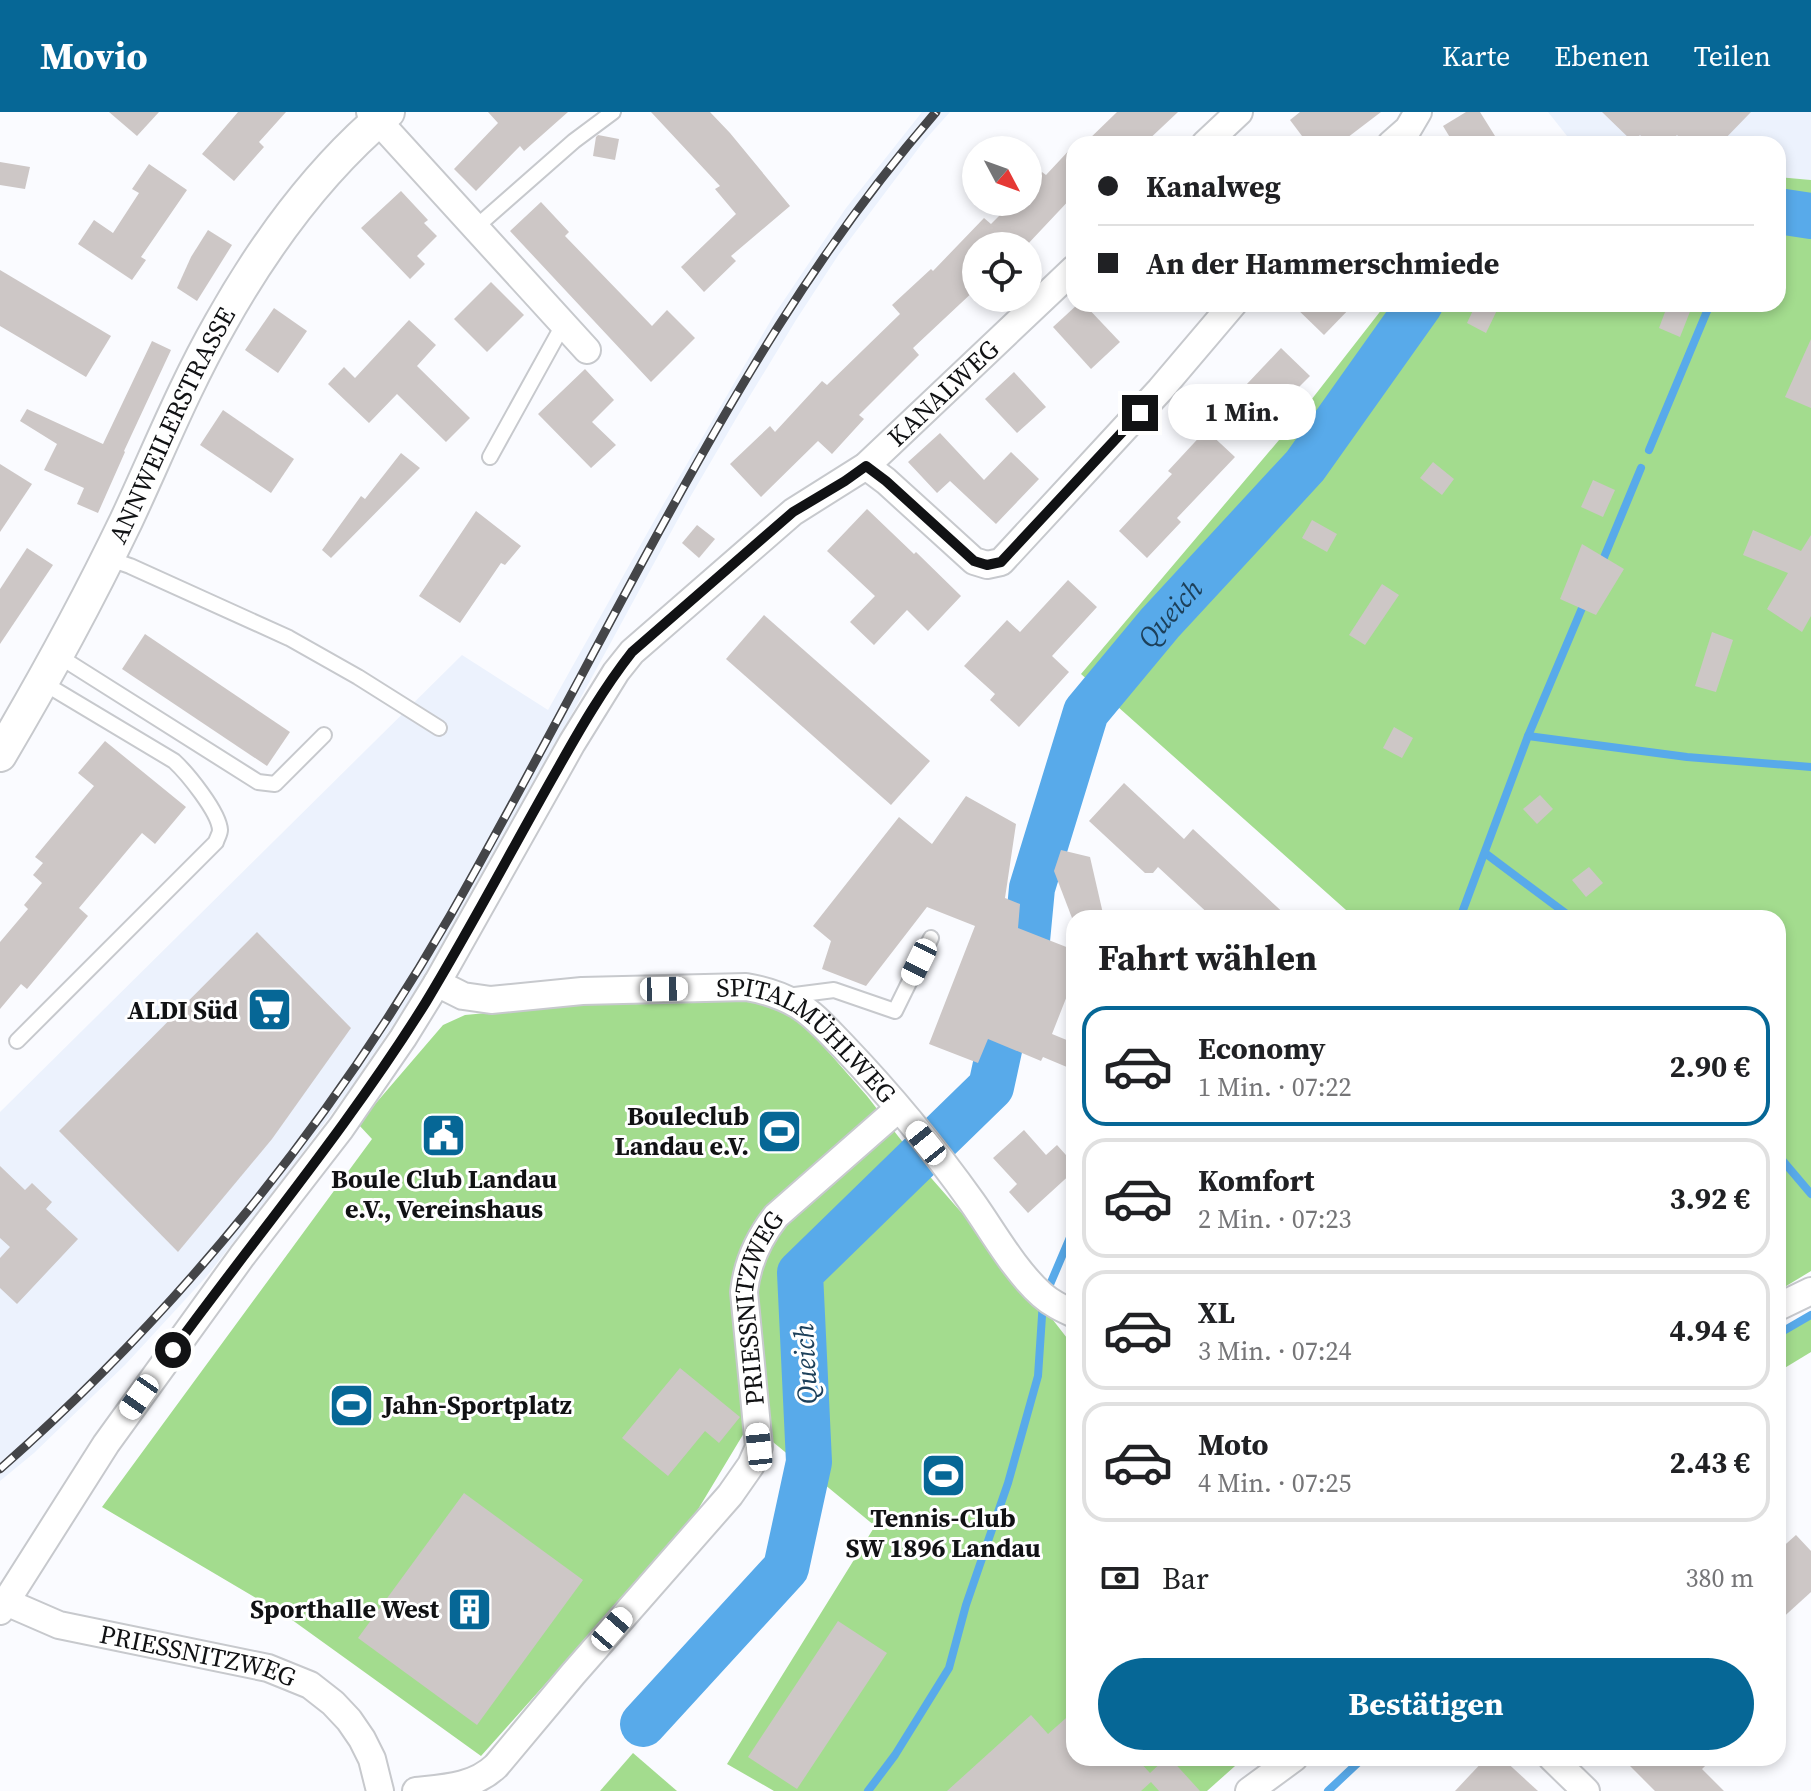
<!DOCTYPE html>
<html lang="de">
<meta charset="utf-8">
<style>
:root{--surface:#fff;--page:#f6f6f6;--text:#202124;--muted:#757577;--line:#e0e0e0;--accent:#066796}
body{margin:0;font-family:"Source Serif 4",serif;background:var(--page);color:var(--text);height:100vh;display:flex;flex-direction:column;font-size:30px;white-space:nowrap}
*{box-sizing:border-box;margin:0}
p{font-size:26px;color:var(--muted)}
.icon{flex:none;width:44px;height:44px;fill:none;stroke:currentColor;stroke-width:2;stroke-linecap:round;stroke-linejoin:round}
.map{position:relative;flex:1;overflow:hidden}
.side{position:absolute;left:1066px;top:798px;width:720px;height:856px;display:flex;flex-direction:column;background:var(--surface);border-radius:24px;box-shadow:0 4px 12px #0003}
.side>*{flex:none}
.banner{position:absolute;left:1066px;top:24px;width:720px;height:176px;border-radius:24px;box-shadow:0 4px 12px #0003;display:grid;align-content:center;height:176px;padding:0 32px;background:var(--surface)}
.needle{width:52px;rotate:131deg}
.controls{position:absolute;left:962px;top:24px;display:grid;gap:16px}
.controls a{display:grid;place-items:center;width:80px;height:80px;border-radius:50%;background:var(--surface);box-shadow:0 4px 12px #0003;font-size:40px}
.end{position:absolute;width:36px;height:36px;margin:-18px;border:10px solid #111214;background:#fff;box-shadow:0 0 0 4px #fff}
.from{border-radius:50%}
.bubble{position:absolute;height:56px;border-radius:28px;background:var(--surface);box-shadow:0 4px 12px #0003;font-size:26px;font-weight:700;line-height:56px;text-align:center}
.car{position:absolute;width:24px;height:48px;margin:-24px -12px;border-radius:10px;box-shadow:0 0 6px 2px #0007;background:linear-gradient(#fff 24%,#345 0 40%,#fff 0 76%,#345 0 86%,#fff 0)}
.banner b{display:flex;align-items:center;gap:28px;height:76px;font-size:30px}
.banner b+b{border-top:2px solid var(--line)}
.banner i{width:20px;height:20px;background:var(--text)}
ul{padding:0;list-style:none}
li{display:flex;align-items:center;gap:24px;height:120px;margin:0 16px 12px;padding:0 16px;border:4px solid var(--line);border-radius:24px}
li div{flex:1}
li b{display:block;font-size:30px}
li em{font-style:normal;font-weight:700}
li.active{border-color:var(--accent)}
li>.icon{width:72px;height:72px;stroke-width:1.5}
h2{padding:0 32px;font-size:36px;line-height:96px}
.pay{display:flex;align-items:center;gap:20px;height:88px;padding:0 32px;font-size:30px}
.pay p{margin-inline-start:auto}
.cta{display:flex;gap:16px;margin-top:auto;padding:16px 32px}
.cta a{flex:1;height:92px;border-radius:48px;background:var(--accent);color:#fff;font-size:32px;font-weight:700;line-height:92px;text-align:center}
header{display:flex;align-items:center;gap:48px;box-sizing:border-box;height:112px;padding:0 40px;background:var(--accent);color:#fff}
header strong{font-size:38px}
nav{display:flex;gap:44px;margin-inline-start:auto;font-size:28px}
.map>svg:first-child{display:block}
.built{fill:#ecf2fd}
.green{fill:#a3dc8e}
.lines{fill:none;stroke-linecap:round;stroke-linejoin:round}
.stream{stroke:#58aaea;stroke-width:8}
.river{stroke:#58aaea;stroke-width:46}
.building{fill:#cdc7c6}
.service-casing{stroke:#c7c9cd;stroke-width:18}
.minor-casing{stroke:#c7c9cd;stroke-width:30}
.tertiary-casing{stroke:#c7c9cd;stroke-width:36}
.service{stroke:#fff;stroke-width:14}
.minor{stroke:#fff;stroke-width:26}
.tertiary{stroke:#fff;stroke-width:32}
.rail-casing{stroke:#444548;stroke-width:9}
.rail{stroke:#fff;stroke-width:6;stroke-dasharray:18;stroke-linecap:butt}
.route{stroke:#111214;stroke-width:10}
.labels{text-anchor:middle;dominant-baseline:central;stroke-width:6;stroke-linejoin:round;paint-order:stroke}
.street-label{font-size:26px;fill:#111214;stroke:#fff}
.poi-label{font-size:26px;font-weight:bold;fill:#111214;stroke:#fff;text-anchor:end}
.water-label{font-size:28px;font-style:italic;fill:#1d405a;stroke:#fff}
</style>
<header>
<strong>Movio</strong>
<nav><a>Karte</a><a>Ebenen</a><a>Teilen</a></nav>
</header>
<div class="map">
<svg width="1811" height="1679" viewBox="0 0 1811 1679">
<rect width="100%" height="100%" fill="#fafbff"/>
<g class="built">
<path d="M922,0H950L924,29L839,142L796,208L737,305L689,387L470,789L418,876L350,977L277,1075L206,1165L125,1253L34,1341L0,1369V1000L462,543L548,598L663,393L774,203L846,96Z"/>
<path d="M1548,0H1811V68L1778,65V32H1578L1571,29Z"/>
</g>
<g class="green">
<path d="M1778,65L1811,68V1159L1778,1179V806H1355L1081,562L1290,315L1386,192H1778Z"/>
<path d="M682,882H764L803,911L867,984L925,1059L1032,1181L1074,1235V1646H1244L1207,1679H774L727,1652L875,1414L750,1311L691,1409L481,1644L288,1505L102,1395L372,1027L358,1012L443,913L465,903Z"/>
<path d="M1811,1206V1240L1778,1260V1224Z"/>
<path d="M633,1641L677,1679H600Z"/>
</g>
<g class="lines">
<g class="stream">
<path d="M1649,338L1710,192"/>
<path d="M1600,455L1641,356"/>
<path d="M1528,624L1585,489"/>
<path d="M1485,741L1572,806"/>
<path d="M1460,806L1528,624L1687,645L1811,655"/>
<path d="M1778,1043L1811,1082"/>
<path d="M1778,1222L1811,1203"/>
<path d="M868,1679L895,1643L949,1556L966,1493L1008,1371L1038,1264L1043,1189L1074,1116"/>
<path d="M1328,1679L1363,1646"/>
</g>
<g class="river">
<path d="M1778,99L1811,104"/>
<path id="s1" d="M1024,860L1032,776L1086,600L1160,511L1305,354L1420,192"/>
<path d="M643,1612L786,1456L809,1350L800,1161L991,975L1004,915"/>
</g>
</g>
<g class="building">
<path d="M109,0H159L137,24Z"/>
<path d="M238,0H286L259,30L264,35L234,69L202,42Z"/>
<path d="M488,0H568L524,39L520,34L476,79L454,57L498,11Z"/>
<path d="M651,0H710L730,21L790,94L731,144L736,149L704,180L681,155L736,102L715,77L720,74Z"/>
<path d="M1117,0H1178L1144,32H1084Z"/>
<path d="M1300,0H1381L1339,32H1308L1290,8Z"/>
<path d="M1466,0H1480L1500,32H1454L1443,14Z"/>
<path d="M1602,0H1751L1720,32H1686L1677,23L1668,32H1649L1640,23L1633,30Z"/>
<path d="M598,23L619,27L615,48L593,44L596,25Z"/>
<path d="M1074,33V83L1026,134H976V177L913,236L919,243L859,303L864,307L832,342L818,329L761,385L730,352L770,314L775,320L822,269L827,273L900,202L892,193L931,157L933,159L984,106L991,112L1013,90H1028V75L1042,60L1046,63Z"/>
<path d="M0,50L30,55L25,77L0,73Z"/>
<path d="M149,52L187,78L141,145L146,148L132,168L78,132L94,108L113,121L139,81L132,77Z"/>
<path d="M401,79L428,108L424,111L437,124L417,144L425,152L410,167L361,116Z"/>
<path d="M541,90L569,120L565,124L652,214L667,198L695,226L651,270L510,119Z"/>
<path d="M208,118L232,133L197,189L177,176L191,145Z"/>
<path d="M0,158L111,224L86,265L0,214Z"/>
<path d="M491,170L524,203L487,240L454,207Z"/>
<path d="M1078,192H1084L1120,230L1091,257L1053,215Z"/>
<path d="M1292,192H1354L1324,223Z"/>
<path d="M1476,192H1500L1486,221L1467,211Z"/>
<path d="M1668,192H1693L1680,225L1659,216Z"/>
<path d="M274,196L307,219L278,261L245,238Z"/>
<path d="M409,208L436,233L417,254L470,306L446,330L397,282L369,311L328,272L344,255L355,266Z"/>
<path d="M1811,227V296L1785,285Z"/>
<path d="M152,229L171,238L124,339L125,340L98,401L77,392L84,376L44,358L57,332L20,309L27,297L103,332Z"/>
<path d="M1281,236L1310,264L1274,300L1246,273Z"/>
<path d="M585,257L614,288L592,310L616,333L591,356L538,302Z"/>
<path d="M1014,260L1046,295L1017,321L985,287Z"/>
<path d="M223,298L294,347L271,381L200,333Z"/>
<path d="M1206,318L1235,345L1177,406L1181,410L1147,446L1119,419L1172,362L1168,359Z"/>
<path d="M940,321L984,368L1011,340L1039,367L996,412L950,369L937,381L908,350Z"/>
<path d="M401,341L420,356L331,446L322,438L361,384L365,387Z"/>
<path d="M1433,350L1454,367L1442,383L1420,366Z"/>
<path d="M0,352L32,372L0,420Z"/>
<path d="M1593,368L1615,378L1603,405L1581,395Z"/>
<path d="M867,397L914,442L916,440L961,484L928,519L907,498L874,533L850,510L875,484L827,439Z"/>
<path d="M476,399L521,434L505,453L501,451L460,511L419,484Z"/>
<path d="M1312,408L1337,422L1327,440L1302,426Z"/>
<path d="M697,413L715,427L699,446L682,431Z"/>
<path d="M1753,418L1801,439L1811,423V504L1802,520L1767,497L1788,461L1743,443Z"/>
<path d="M1582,432L1624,457L1596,503L1560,487Z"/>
<path d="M27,436L53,453L0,532V477Z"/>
<path d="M1068,468L1097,495L1052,544L1069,560L1019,615L990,588L995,582L964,554L1007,508L1020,520Z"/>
<path d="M1382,472L1399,483L1365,533L1349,523Z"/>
<path d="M764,503L930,649L891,693L726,547Z"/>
<path d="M1712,520L1733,528L1716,580L1695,574Z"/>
<path d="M145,522L290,620L267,654L122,557Z"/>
<path d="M1394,615L1413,626L1402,646L1383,636Z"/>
<path d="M105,629L186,695L155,732L142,721L79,796L88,804L27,877L21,872L0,897V830L28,797L24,793L42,771L33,763L43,751L35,745L94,674L78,661Z"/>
<path d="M1124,671L1184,727L1193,717L1289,806H1213L1158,755L1153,761H1145L1089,709Z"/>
<path d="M1540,683L1553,697L1537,712L1523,697Z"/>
<path d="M966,684L1016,712L1005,786L1020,792L1018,816L1074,838V866L1052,922L1074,931V958L1043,945L1041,949L988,927L978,951L929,932L975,814L927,795L866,874L822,857L831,829L813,814L899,705L932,732Z"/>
<path d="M1061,738L1090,745L1104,806H1072L1054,759Z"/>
<path d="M1589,755L1603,771L1586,785L1572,768Z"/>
<path d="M257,820L351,916L272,1027L178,1140L59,1019Z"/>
<path d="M445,1006L461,1020L442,1043L426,1028Z"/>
<path d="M1024,1018L1046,1043L1057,1033L1074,1052V1059L1028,1101L1009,1080L1017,1072L993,1046Z"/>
<path d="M0,1054L25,1078L32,1071L52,1090L46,1097L78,1127L17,1192L0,1176V1146L10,1135L0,1126Z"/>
<path d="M680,1256L740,1305L719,1331L705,1319L668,1364L622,1326Z"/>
<path d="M464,1381L583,1468L477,1613L358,1526Z"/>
<path d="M1796,1423L1811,1439V1480L1778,1510V1439Z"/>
<path d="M838,1509L887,1541L797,1677L748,1645Z"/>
<path d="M1074,1599V1646H1136L1150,1661L1166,1646H1170L1200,1679H1159L1151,1670L1141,1679H947L1031,1603L1048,1622Z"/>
<path d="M1486,1646H1502L1538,1679H1455Z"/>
<path d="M1622,1646H1663L1671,1654L1680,1646H1713L1702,1657L1724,1679H1655Z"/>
</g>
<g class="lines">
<defs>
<g id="service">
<path d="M475,116L574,29L613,0"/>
<path d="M490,345L563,213"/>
<path d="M107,446L130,454L289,526L358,565L439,616"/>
<path d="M57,543L258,670L275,672L324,623"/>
<path d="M787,884L834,878L895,899L931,826"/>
<path d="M17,929L216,730C217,726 220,722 220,718C219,700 187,661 174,649L42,570"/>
</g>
<g id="minor">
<path d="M370,0L587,238"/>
<path d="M1205,32L1239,0"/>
<path d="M1391,32L1408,17L1418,0"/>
<path d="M866,354L886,369L974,449L987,453L1001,450L1160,278L1233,192"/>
<path id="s2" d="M437,871L463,884L491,888L582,879L746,875C764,878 781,883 798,893C815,903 829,920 843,934C887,980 935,1038 972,1090C994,1121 1014,1158 1042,1183C1052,1192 1063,1197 1074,1202"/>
<path d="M1778,1195L1811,1179"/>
<path id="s3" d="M6,1490L59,1513L268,1556L310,1573L333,1591L349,1608L362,1627L372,1647L380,1679"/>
<path id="s4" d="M0,1499L106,1332L242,1144L341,1016L403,926L437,871L572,631L616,560L632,540L793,400L866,354L1074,157"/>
<path d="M1552,1646L1586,1679"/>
<path id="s5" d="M416,1679C445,1676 474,1675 496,1654L573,1562L730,1383L751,1353L759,1335L744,1180C747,1151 758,1127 776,1104L898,997"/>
<path d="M1249,1679L1294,1646"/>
</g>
<g id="tertiary">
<path id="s6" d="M0,643C45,567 88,488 126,409C157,343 184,275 220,212C263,135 320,57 388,0"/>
</g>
</defs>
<use href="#service" class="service-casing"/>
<use href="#minor" class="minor-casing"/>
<use href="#tertiary" class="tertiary-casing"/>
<use href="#service" class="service"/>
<use href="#minor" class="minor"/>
<use href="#tertiary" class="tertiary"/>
<defs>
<path id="rail" d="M0,1357C179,1199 331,1011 450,804C517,686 580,565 645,445C731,287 817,137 936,0"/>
</defs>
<use href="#rail" class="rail-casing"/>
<use href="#rail" class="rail"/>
</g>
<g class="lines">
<path class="route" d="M173,1238C258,1122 350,1012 426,890C472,814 513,735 557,658C580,617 603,577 632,540L793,400L845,369L866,354L886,369L974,449L987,453L1001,450L1140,301"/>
</g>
<defs>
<symbol id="supermarket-square" viewBox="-11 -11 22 22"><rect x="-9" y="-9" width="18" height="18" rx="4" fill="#066796" stroke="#fff"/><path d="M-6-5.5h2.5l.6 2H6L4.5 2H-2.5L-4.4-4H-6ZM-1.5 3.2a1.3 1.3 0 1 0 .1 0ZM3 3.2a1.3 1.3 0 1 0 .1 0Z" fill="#fff"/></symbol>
<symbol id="stadium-square" viewBox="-11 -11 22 22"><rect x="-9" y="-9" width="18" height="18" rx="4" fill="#066796" stroke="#fff"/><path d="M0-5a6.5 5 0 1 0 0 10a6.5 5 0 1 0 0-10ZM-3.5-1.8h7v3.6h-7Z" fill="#fff"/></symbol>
<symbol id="civic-square" viewBox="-11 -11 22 22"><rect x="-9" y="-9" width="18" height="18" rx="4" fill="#066796" stroke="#fff"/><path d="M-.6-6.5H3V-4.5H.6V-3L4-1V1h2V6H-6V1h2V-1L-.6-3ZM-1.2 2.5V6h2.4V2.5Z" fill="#fff"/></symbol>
<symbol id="building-square" viewBox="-11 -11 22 22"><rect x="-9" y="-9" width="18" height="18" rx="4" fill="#066796" stroke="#fff"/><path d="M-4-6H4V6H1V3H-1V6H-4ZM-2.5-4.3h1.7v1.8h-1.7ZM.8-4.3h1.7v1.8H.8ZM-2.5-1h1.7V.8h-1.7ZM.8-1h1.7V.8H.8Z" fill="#fff"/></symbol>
</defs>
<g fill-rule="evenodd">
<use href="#supermarket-square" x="244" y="872" width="51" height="51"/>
<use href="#stadium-square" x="754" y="994" width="51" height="51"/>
<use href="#civic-square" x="418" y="998" width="51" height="51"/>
<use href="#stadium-square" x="326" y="1268" width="51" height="51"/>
<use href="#stadium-square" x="918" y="1338" width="51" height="51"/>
<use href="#building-square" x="444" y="1472" width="51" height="51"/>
</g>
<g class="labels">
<g class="street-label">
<text stroke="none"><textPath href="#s4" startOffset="1556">KANALWEG</textPath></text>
<text stroke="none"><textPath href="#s6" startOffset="372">ANNWEILERSTRASSE</textPath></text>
<text stroke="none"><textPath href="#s2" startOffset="392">SPITALMÜHLWEG</textPath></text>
<text stroke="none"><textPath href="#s5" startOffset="642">PRIESSNITZWEG</textPath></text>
<text stroke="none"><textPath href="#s3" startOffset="200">PRIESSNITZWEG</textPath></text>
</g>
<g class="poi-label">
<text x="238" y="898">ALDI Süd</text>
<text x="749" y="1004">Bouleclub<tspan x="749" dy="30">Landau e.V.</tspan></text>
<text x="444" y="1067" text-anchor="middle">Boule Club Landau<tspan x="444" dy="30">e.V., Vereinshaus</tspan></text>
<text x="383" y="1293" text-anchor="start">Jahn-Sportplatz</text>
<text x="943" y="1406" text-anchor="middle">Tennis-Club<tspan x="943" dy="30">SW 1896 Landau</tspan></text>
<text x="439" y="1497">Sporthalle West</text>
</g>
<g class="water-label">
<text stroke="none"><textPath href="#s1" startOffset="398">Queich</textPath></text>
<text transform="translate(805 1252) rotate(-93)">Queich</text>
</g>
</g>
</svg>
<div class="controls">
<a><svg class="needle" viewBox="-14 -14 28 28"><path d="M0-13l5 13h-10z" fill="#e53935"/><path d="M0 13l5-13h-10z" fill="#757577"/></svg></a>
<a><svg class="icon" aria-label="locate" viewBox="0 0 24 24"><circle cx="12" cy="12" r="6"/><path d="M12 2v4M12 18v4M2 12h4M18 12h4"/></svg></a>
</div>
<i class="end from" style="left:173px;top:1238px"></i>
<i class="end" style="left:1140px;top:301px"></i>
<div class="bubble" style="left:1168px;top:272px;width:148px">1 Min.</div>
<i class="car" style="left:919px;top:850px;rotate:206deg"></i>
<i class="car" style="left:664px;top:877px;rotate:89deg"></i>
<i class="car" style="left:926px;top:1031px;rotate:321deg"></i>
<i class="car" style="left:139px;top:1285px;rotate:215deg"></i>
<i class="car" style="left:759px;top:1335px;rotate:354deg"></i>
<i class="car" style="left:612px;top:1517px;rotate:41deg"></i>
<div class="banner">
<b><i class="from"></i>Kanalweg</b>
<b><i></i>An der Hammerschmiede</b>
</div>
<section class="side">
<h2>Fahrt wählen</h2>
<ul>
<li class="active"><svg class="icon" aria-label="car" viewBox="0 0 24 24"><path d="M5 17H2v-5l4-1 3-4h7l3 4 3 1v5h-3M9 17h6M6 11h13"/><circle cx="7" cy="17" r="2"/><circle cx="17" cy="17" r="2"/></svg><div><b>Economy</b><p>1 Min. · 07:22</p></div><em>2.90 €</em></li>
<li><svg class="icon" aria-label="car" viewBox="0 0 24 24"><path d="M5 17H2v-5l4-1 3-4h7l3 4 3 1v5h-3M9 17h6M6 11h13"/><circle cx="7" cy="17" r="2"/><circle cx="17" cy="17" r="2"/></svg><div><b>Komfort</b><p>2 Min. · 07:23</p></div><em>3.92 €</em></li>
<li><svg class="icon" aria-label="car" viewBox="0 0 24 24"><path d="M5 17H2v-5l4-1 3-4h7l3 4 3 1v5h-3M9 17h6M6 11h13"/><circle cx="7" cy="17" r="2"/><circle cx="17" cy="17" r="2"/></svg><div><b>XL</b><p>3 Min. · 07:24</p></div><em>4.94 €</em></li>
<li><svg class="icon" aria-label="car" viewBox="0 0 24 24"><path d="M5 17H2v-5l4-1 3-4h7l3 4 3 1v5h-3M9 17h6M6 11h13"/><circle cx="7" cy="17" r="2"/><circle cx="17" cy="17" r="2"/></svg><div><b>Moto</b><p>4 Min. · 07:25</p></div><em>2.43 €</em></li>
</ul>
<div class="pay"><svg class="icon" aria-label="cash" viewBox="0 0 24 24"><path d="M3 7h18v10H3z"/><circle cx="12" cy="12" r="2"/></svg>Bar<p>380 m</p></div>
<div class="cta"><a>Bestätigen</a></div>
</section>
</div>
